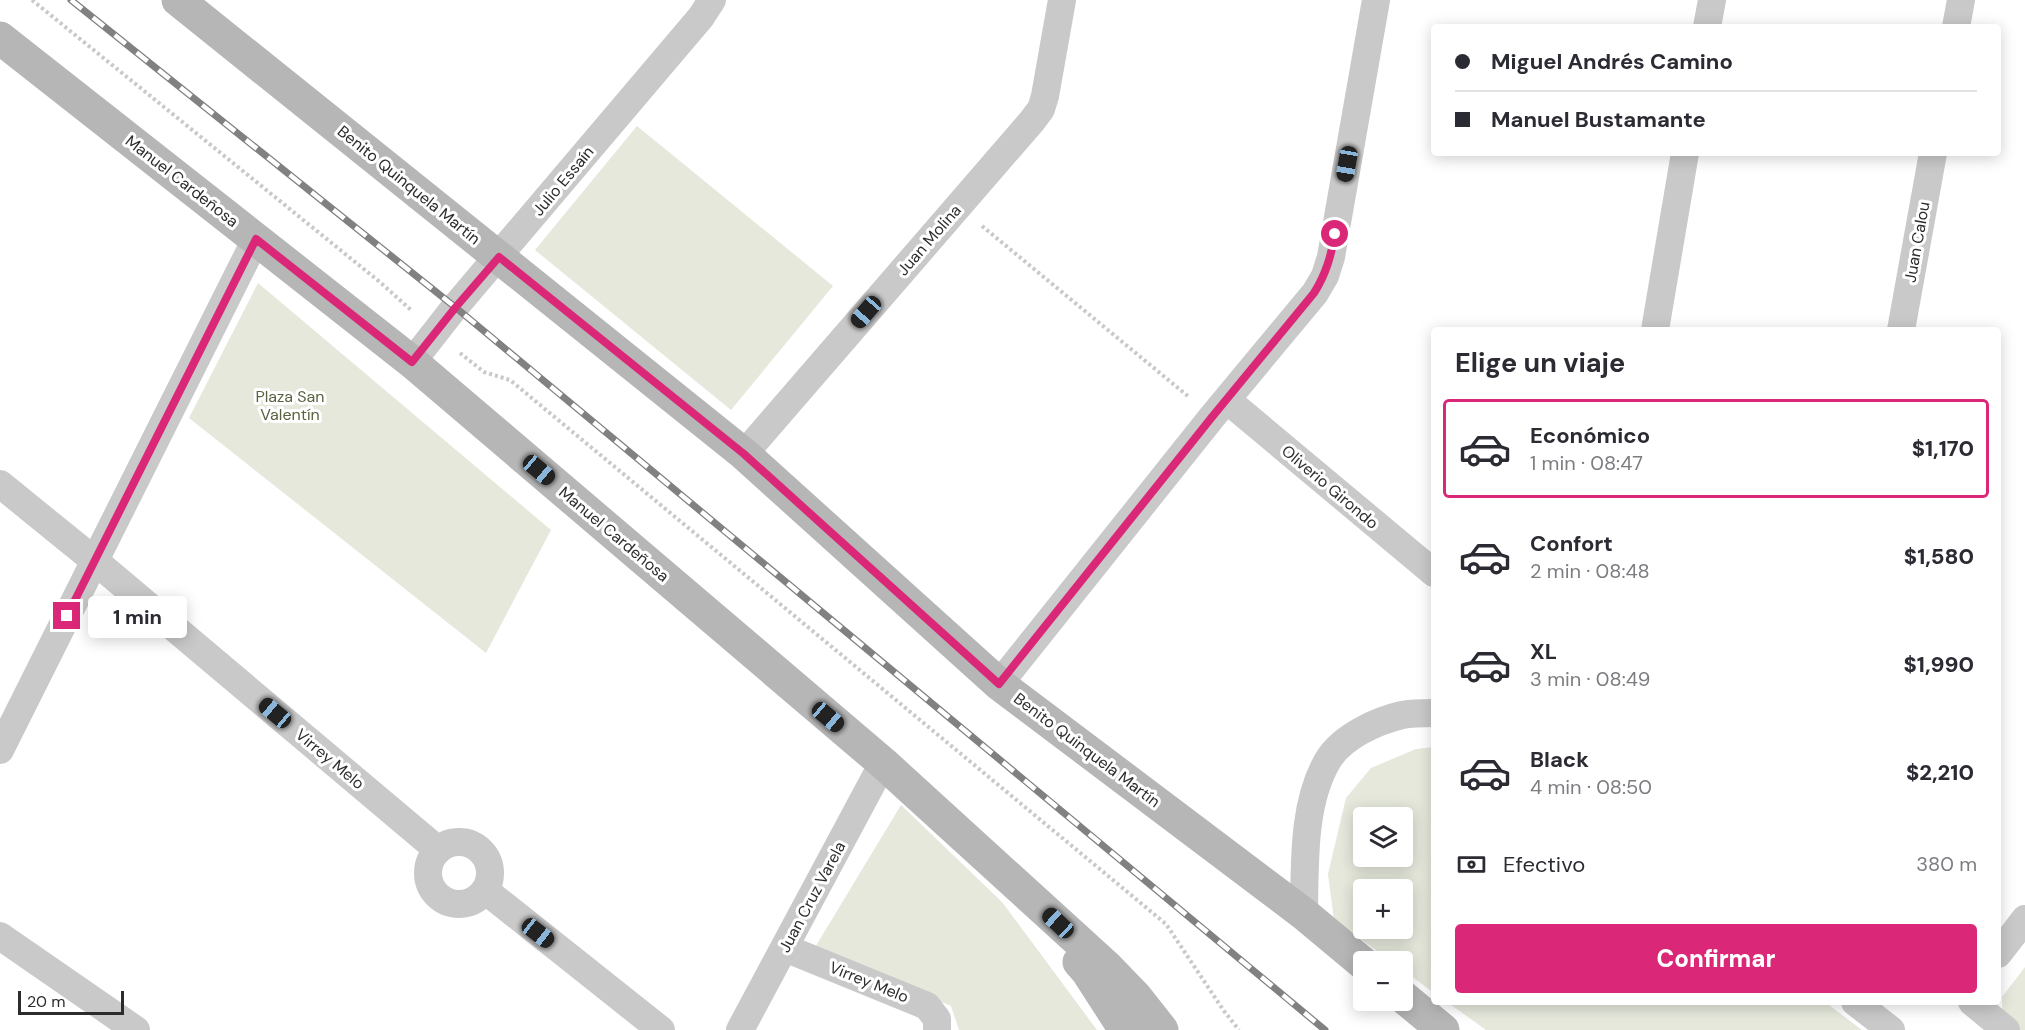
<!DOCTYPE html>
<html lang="es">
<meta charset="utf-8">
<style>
:root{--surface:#fff;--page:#f7f7f7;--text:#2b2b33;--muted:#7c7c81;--line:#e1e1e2;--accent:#db2777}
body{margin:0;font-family:"DM Sans",sans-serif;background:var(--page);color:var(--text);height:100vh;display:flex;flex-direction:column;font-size:22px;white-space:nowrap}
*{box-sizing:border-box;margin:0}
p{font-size:20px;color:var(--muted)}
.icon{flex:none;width:33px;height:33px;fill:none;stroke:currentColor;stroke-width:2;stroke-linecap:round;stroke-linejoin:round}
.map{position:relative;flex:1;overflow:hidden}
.panel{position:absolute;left:1431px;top:327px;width:570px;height:678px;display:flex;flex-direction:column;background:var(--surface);border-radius:6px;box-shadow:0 3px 15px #0003}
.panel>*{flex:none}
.guide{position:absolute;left:1431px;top:24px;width:570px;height:132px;border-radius:6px;box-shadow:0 3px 15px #0003;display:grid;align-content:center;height:132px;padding:0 24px;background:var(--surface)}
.fabs{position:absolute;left:1353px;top:807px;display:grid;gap:12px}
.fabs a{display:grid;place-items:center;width:60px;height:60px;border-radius:6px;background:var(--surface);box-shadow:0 3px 15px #0003;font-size:30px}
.scale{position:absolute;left:18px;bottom:15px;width:106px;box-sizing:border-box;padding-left:6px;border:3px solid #2c2c2c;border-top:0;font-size:16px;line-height:21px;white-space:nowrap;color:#2c2c2c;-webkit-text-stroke:4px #fff;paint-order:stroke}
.end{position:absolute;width:27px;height:27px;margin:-14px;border:8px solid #db2777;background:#fff;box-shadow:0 0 0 3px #fff}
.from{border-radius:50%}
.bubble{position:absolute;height:42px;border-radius:6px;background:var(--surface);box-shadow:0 3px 15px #0003;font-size:20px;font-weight:800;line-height:42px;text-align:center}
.car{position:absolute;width:18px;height:36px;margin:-18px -9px;border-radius:8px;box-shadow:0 0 4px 2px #0007;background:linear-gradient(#222 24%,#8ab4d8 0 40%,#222 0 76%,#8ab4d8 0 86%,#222 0)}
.guide b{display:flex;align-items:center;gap:21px;height:57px;font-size:22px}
.guide b+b{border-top:2px solid var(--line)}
.guide i{width:15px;height:15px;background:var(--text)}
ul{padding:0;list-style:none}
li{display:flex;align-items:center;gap:18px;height:99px;margin:0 12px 9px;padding:0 12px;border:3px solid transparent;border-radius:6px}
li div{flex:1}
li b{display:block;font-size:22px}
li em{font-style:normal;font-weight:800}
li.current{border-color:var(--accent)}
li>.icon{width:54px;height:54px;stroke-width:1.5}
h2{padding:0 24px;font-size:27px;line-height:72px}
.pay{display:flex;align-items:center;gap:15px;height:66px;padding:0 24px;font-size:22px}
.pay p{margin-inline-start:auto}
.button{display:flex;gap:12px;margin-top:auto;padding:12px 24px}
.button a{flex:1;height:69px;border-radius:6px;background:var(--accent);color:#fff;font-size:24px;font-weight:800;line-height:69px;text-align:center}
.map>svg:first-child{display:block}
.green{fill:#e5e8db;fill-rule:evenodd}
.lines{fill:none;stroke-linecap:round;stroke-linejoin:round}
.path{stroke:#c9c9c9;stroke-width:4;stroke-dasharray:3 3;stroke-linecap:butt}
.street{stroke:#c9c9c9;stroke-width:28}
.secondary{stroke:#b6b6b6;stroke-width:33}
.rail-casing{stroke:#818181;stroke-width:7}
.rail{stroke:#fff;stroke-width:4.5;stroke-dasharray:14;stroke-linecap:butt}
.route{stroke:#db2777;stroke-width:8}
.labels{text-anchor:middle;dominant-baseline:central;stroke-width:6;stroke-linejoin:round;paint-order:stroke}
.street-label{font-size:16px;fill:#2c2c2c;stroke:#fff}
.park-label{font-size:16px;fill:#586240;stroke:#fff}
</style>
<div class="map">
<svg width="2025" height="1030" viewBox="0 0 2025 1030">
<rect width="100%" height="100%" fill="#fff"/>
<g class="green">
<path d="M637,126L833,286L731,410L535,250Z"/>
<path d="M258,283L551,530L486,653L189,418Z"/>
<path d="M1434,747V993L1403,970L1402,962L1391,961L1334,920L1328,874L1346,798L1371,768L1416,749ZM1364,818H1402V856H1364ZM1364,890H1402V928H1364Z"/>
<path d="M901,805L1002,902L1097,1030H959L951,1006L814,949Z"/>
<path d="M2025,967V1030H2019L2002,1016V997Z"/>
<path d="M1447,1002H1825L1862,1030H1486Z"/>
</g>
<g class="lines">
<g class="path">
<path d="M32,0L381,283L412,311"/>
<path d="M982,226L1189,397"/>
<path d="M460,353L484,372L510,380L1166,924L1224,1011L1239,1030"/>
</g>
<g class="street">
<path d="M1707,27L1712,0"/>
<path d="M1956,27L1961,0"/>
<path d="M1655,330L1685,153"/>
<path d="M1901,330L1933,153"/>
<path d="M412,362L455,307L701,17L712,0"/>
<path d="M1227,400L1434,573"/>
<path d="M744,454L1032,121L1041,109L1045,96L1062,0"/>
<path d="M0,484L95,561L438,850"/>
<path d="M999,684L1212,417L1315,293L1325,276L1331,257L1376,0"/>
<path d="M0,750L256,239"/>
<circle cx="459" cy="873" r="31"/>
<path d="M486,891L661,1030"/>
<path d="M1304,914C1305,865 1302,804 1328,760C1342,737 1376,721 1402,715C1412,713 1423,713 1434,713"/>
<path d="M0,936L136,1030"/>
<path d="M785,948L927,1006L937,1019V1030"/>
<path d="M1998,954L2025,919"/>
<path d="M1855,1002L1891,1030"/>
<path d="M1972,1002L2006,1030"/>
<path d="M740,1030L883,763"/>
</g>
<g class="secondary">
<path d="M178,0L744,454L999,684L1304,914L1364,964"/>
<path d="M0,38L412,362L883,763L1107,967L1136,997L1162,1030"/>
<path d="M1079,962L1087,971L1125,1030"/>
<path d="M1402,996L1443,1030"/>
</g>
<defs>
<path id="rail" d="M71,0L455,307L1325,1030"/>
</defs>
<use href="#rail" class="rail-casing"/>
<use href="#rail" class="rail"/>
</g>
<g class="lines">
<path class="route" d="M67,616L256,239L412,362L455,308L499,257L744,454L999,684L1212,417L1314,293C1326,274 1331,256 1335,234"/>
</g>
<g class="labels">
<g class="street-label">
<text transform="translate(182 181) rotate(38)">Manuel Cardeñosa</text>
<text transform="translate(563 181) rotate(-50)">Julio Essaín</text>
<text transform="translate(409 185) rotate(39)">Benito Quinquela Martín</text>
<text transform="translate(929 240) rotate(-49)">Juan Molina</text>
<text transform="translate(1917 242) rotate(-80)">Juan Calou</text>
<text transform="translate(1330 487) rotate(40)">Oliverio Girondo</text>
<text transform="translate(614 534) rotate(40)">Manuel Cardeñosa</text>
<text transform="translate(1087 750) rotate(37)">Benito Quinquela Martín</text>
<text transform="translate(330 759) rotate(40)">Virrey Melo</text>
<text transform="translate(812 897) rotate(-62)">Juan Cruz Varela</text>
<text transform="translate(869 982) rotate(22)">Virrey Melo</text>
</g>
<g class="park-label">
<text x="290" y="396">Plaza San<tspan x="290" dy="18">Valentín</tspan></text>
</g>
</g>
</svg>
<div class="fabs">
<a><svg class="icon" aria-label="layers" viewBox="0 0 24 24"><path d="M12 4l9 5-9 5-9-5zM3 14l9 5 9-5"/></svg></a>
<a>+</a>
<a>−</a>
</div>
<div class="scale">20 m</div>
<i class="end from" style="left:1335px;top:234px"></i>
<i class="end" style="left:67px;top:616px"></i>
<div class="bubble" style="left:88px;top:596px;width:99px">1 min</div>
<i class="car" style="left:1347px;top:164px;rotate:190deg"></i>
<i class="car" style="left:866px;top:312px;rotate:221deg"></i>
<i class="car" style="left:539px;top:470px;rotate:130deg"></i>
<i class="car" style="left:275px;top:713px;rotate:310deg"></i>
<i class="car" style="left:828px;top:717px;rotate:130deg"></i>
<i class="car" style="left:1058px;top:923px;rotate:313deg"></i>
<i class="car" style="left:538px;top:933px;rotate:128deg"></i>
<div class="guide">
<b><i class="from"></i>Miguel Andrés Camino</b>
<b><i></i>Manuel Bustamante</b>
</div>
<section class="panel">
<h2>Elige un viaje</h2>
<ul>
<li class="current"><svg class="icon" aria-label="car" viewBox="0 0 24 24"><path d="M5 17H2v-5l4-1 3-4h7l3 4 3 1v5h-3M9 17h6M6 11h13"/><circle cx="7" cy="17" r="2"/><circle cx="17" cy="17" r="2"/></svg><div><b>Económico</b><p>1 min · 08:47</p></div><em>$1,170</em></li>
<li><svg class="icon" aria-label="car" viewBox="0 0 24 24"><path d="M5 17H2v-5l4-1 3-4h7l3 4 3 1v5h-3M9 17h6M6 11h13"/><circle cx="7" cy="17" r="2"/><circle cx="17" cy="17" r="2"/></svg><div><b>Confort</b><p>2 min · 08:48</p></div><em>$1,580</em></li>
<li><svg class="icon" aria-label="car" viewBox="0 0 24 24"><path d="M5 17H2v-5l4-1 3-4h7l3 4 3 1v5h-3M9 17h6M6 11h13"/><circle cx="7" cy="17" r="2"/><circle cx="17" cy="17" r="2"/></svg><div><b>XL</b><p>3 min · 08:49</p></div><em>$1,990</em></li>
<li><svg class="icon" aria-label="car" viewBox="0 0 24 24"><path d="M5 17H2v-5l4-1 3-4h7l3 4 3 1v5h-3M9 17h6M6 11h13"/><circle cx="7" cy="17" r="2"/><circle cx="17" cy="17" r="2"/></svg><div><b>Black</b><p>4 min · 08:50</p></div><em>$2,210</em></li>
</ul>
<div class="pay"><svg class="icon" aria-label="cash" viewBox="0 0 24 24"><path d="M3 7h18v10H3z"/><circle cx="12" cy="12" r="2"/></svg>Efectivo<p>380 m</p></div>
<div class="button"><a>Confirmar</a></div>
</section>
</div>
